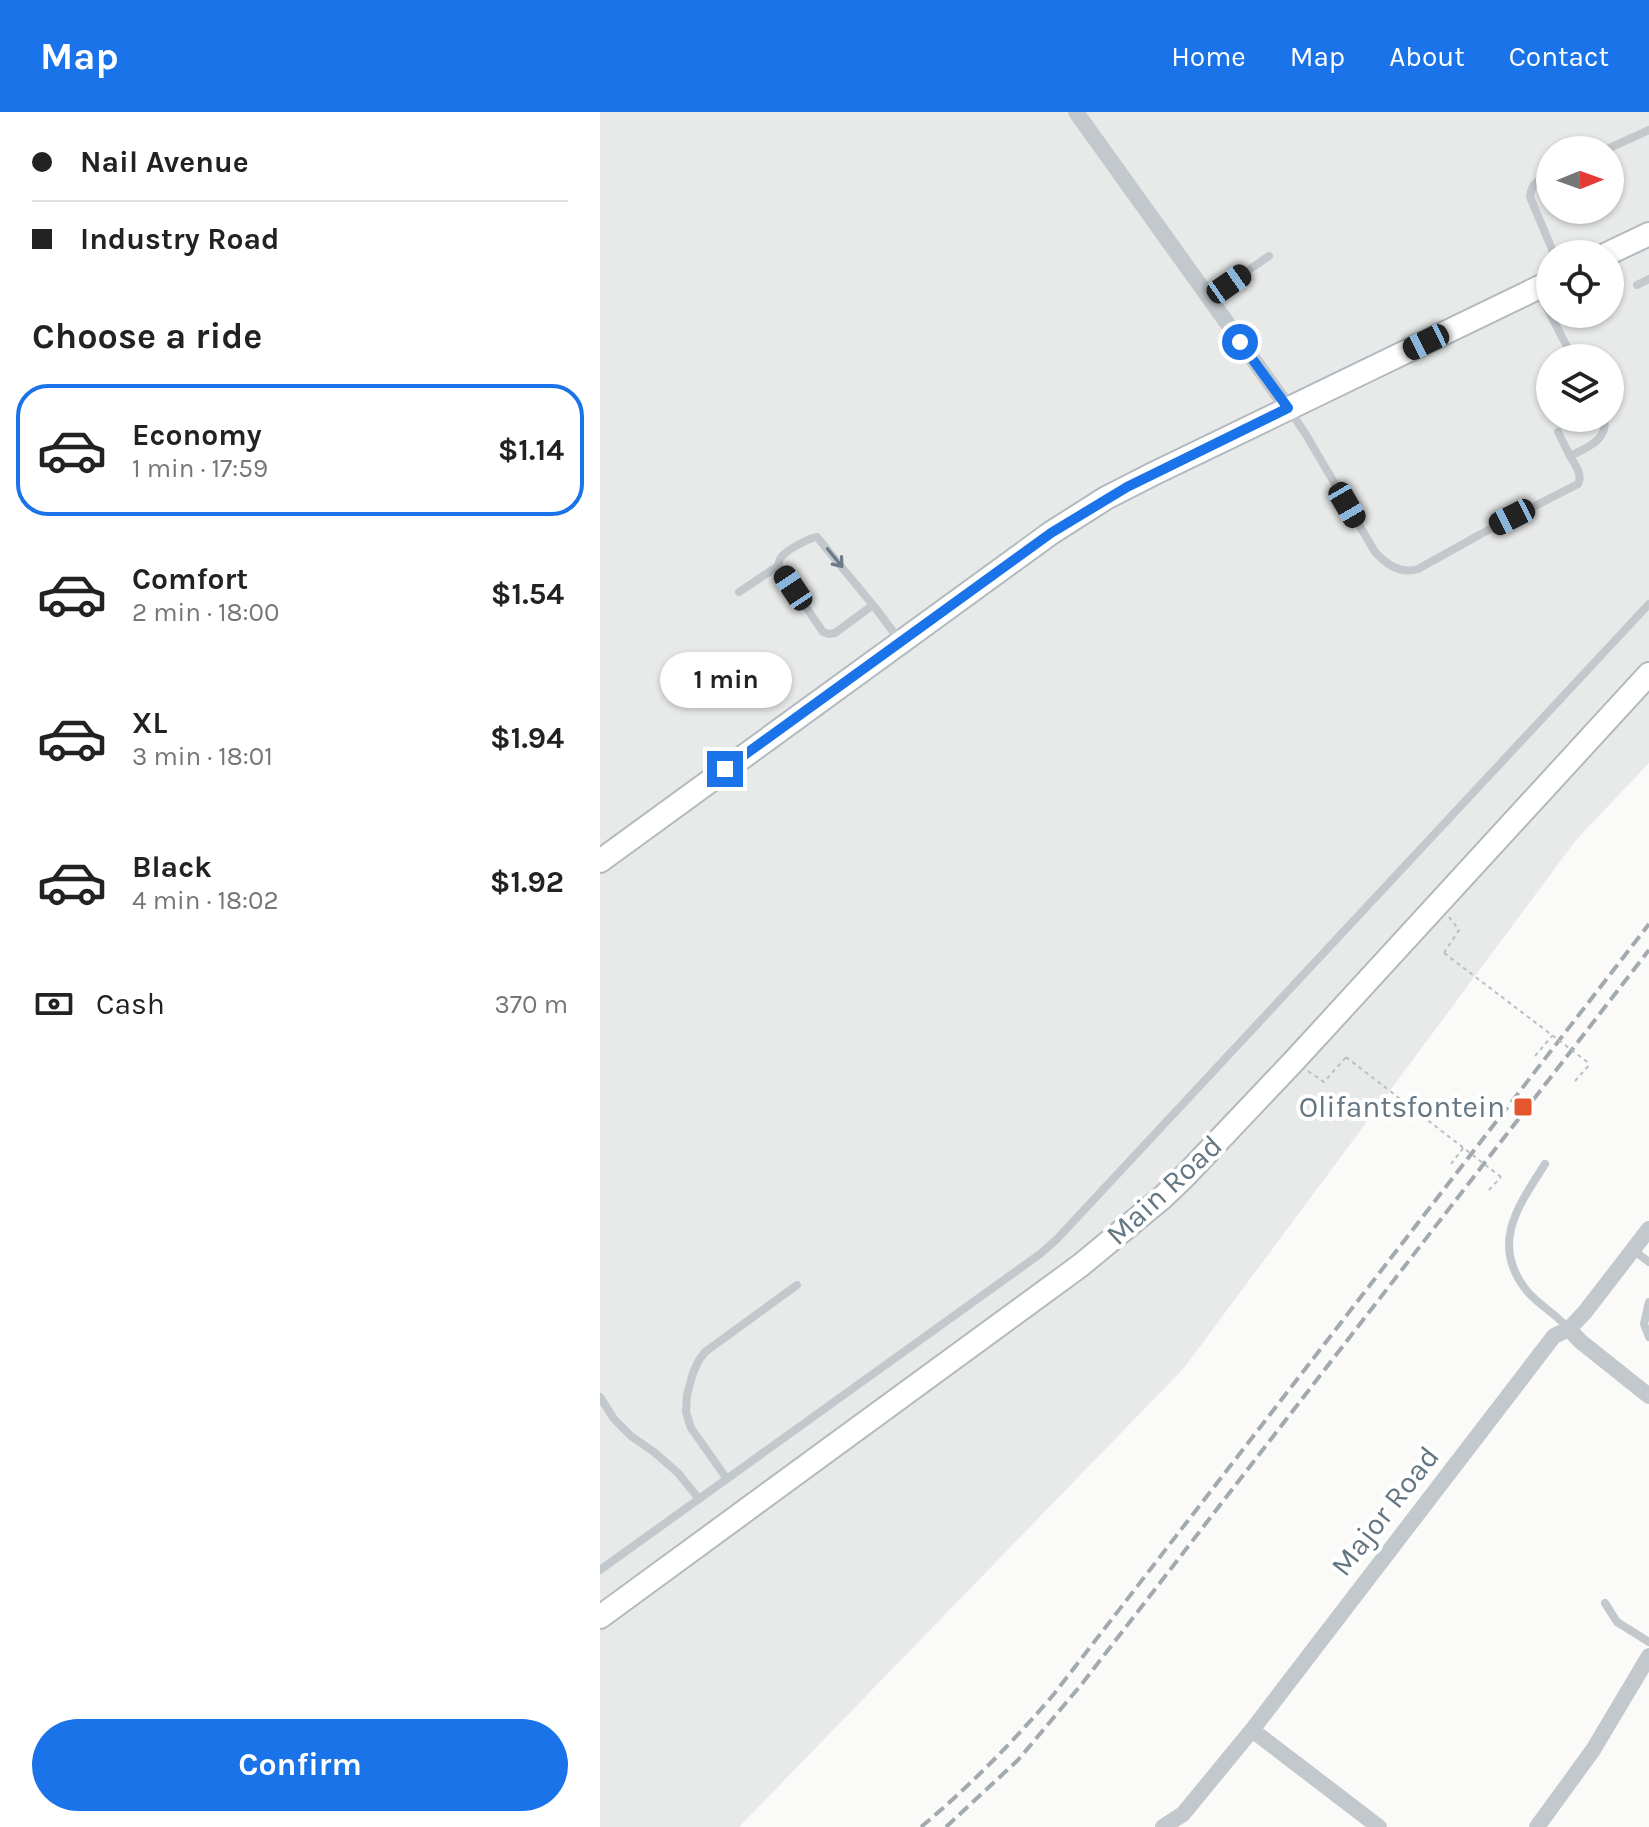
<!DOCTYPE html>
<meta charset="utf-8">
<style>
:root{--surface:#fff;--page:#f6f6f6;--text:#222;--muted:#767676;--line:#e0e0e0;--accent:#1a73e8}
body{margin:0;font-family:Karla,sans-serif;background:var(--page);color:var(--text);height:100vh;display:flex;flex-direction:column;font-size:30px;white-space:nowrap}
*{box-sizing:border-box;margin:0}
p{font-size:26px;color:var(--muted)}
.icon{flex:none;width:44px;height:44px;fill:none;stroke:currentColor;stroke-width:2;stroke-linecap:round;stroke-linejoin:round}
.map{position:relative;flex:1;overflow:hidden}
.side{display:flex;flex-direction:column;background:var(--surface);width:600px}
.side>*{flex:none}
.guide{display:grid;align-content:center;height:176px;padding:0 32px;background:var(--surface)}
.needle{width:52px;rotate:89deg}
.tools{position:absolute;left:936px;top:24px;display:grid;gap:16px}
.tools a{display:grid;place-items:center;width:88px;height:88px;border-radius:50%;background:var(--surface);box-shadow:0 2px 6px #0004;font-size:40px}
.end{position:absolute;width:36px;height:36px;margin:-18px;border:10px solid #1a73e8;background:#fff;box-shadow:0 0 0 4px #fff}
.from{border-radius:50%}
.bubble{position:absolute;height:56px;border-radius:28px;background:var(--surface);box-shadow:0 2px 6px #0004;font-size:26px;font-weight:700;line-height:56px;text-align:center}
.car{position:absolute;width:24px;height:48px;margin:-24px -12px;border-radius:10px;box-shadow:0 0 6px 2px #0007;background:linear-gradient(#222 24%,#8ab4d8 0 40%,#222 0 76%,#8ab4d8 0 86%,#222 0)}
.guide b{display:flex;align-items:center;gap:28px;height:76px;font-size:30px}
.guide b+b{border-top:2px solid var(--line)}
.guide i{width:20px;height:20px;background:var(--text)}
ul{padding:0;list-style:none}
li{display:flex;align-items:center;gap:24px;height:132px;margin:0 16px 12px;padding:0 16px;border:4px solid transparent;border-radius:32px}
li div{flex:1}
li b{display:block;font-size:30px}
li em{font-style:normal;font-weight:700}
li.on{border-color:var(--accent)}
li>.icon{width:72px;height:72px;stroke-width:1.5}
h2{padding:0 32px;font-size:36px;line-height:96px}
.pay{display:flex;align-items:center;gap:20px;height:88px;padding:0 32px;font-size:30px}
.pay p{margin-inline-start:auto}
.cta{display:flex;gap:16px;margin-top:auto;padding:16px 32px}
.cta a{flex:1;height:92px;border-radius:48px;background:var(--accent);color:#fff;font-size:32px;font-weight:700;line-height:92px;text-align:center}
header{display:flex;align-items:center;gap:48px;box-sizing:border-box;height:112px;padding:0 40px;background:var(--accent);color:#fff}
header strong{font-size:38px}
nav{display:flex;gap:44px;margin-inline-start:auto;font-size:28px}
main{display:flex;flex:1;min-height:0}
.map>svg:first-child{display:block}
.built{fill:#e8e9e9;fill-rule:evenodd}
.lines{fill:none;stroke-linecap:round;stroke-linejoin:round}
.secondary-casing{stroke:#b3babf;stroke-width:26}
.path{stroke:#bbbfc2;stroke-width:2;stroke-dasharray:4 4;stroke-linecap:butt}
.lane{stroke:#c3c8cc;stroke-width:8}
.street{stroke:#c3c8cc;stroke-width:16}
.secondary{stroke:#fff;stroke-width:22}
.rail{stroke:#a2aab0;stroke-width:4;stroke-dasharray:12 6;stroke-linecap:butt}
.path-bridge{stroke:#bbbfc2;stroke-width:2;stroke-dasharray:4 4;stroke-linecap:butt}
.oneway{stroke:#6a7a87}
.route{stroke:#1a73e8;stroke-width:10}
.poi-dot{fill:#e4572e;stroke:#fff;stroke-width:3}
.labels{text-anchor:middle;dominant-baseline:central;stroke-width:8;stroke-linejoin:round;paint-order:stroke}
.poi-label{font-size:30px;fill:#657683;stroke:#fff;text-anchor:end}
.street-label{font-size:30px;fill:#657683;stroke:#fff}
</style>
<header>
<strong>Map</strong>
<nav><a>Home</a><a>Map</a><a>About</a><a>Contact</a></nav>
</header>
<main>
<section class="side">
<div class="guide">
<b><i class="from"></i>Nail Avenue</b>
<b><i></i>Industry Road</b>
</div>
<h2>Choose a ride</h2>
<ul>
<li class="on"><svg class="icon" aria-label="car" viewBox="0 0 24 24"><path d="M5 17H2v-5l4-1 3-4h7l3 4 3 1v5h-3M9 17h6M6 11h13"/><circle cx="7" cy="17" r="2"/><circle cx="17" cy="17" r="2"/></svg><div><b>Economy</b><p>1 min · 17:59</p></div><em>$1.14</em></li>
<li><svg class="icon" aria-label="car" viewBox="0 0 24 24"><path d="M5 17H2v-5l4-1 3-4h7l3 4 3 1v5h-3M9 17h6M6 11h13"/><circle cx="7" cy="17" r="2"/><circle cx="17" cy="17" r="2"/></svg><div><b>Comfort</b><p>2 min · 18:00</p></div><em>$1.54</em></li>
<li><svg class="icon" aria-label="car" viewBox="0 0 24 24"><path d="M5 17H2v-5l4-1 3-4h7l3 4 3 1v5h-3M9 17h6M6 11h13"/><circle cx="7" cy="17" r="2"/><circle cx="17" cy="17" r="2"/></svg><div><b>XL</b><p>3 min · 18:01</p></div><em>$1.94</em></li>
<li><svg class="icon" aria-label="car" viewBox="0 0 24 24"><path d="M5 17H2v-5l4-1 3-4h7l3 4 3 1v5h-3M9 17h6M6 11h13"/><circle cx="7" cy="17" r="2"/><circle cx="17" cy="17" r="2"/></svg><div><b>Black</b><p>4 min · 18:02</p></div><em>$1.92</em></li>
</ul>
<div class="pay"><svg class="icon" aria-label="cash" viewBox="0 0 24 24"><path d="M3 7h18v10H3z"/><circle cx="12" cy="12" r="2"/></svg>Cash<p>370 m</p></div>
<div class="cta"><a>Confirm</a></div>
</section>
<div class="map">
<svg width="1049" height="1715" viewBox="0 0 1049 1715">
<rect width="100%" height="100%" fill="#fafaf8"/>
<path class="built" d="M0,0H1049V651L976,728L584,1256L139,1715H0ZM950,38H1010V98H950ZM950,142H1010V202H950ZM950,246H1010V306H950Z"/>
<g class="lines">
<defs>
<g id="secondary">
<path d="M1007,142L1049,122"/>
<path d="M0,749L451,421L506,386L553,362L950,170"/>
<path d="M0,1505L481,1153L562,1086L586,1063L694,949L1049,562"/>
</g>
</defs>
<use href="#secondary" class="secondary-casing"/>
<g class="path">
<path d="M844,841L859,818L849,805"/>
<path d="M935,944L952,924"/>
<path d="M708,959L724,970L746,945"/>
<path d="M975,969L990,952"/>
<path d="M851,1052L864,1035"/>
<path d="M889,1078L901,1065"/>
</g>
<g class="lane">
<path d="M1005,38L1049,18"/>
<path d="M950,63C937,69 932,70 930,85L954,142"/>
<path d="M1037,173L1049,167"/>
<path d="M937,177L973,246"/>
<path d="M608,186L669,144"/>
<path d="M690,299L705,321L775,440C787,453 800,462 818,457L890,417L978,372C983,362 975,353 970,344"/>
<path d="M958,320L970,344C986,336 1009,328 1004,306"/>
<path d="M139,480L178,454"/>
<path d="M273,493L235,521L229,522L223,520L178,454C179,451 179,449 180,447C184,439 209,426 217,425L277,498L300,529"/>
<path d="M945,1052C919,1093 889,1132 927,1179C939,1193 957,1203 969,1217"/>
<path d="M1033,1138L1049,1150"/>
<path d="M1049,1190L1044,1212L1049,1225"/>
<path d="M0,1285L14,1307L31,1324L54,1340L78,1361L99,1387"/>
<path d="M127,1367L91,1316L86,1300L87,1283L93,1261L99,1248L105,1240L197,1173"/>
<path d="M0,1458L440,1142L456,1128L1049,492"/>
<path d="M1005,1491L1017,1510L1049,1530"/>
</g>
<g class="street">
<path d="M476,0L688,296"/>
<path d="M969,1217L980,1229L1049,1284"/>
<path d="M652,1618L779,1715"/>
<path d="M563,1715L583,1702L652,1618L954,1224L969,1217L985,1200L1049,1117"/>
<path d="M937,1715L993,1638L1049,1544"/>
</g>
<use href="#secondary" class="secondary"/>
<g class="rail">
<path d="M321,1715C369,1675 413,1630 454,1582L1049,812"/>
<path d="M346,1715L418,1648L481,1573L1049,838"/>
</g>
<g class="path-bridge">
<path d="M844,841L990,952"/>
<path d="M746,945L901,1065"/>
</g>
</g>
<defs><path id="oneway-shaft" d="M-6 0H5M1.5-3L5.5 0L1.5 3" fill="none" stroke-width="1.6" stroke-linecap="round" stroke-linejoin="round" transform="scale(2)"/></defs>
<use class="oneway" href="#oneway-shaft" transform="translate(235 446) rotate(51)"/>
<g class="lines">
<path class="route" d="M125,657L451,421L527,375L688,296L640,230"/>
</g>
<rect class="poi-dot" x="913" y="985" width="20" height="20" rx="4"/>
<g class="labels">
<g class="poi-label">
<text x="905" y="995">Olifantsfontein</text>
</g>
<g class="street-label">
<text transform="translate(564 1078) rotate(-43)">Main Road</text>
<text transform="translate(785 1399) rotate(-52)">Major Road</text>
</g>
</g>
</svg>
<div class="tools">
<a><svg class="needle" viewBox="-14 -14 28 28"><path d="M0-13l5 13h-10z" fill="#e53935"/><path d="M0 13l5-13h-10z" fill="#767676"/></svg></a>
<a><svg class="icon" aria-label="locate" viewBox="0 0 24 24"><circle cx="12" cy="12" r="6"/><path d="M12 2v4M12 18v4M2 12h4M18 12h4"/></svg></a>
<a><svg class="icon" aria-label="layers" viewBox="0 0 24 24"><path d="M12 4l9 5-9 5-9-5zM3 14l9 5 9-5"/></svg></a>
</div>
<i class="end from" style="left:640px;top:230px"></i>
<i class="end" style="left:125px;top:657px"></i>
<div class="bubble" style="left:60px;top:540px;width:132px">1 min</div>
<i class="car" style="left:629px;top:172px;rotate:55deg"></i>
<i class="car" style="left:826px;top:230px;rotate:244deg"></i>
<i class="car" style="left:747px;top:393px;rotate:150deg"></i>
<i class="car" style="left:912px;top:405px;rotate:243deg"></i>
<i class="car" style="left:193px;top:476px;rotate:326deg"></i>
</div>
</main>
